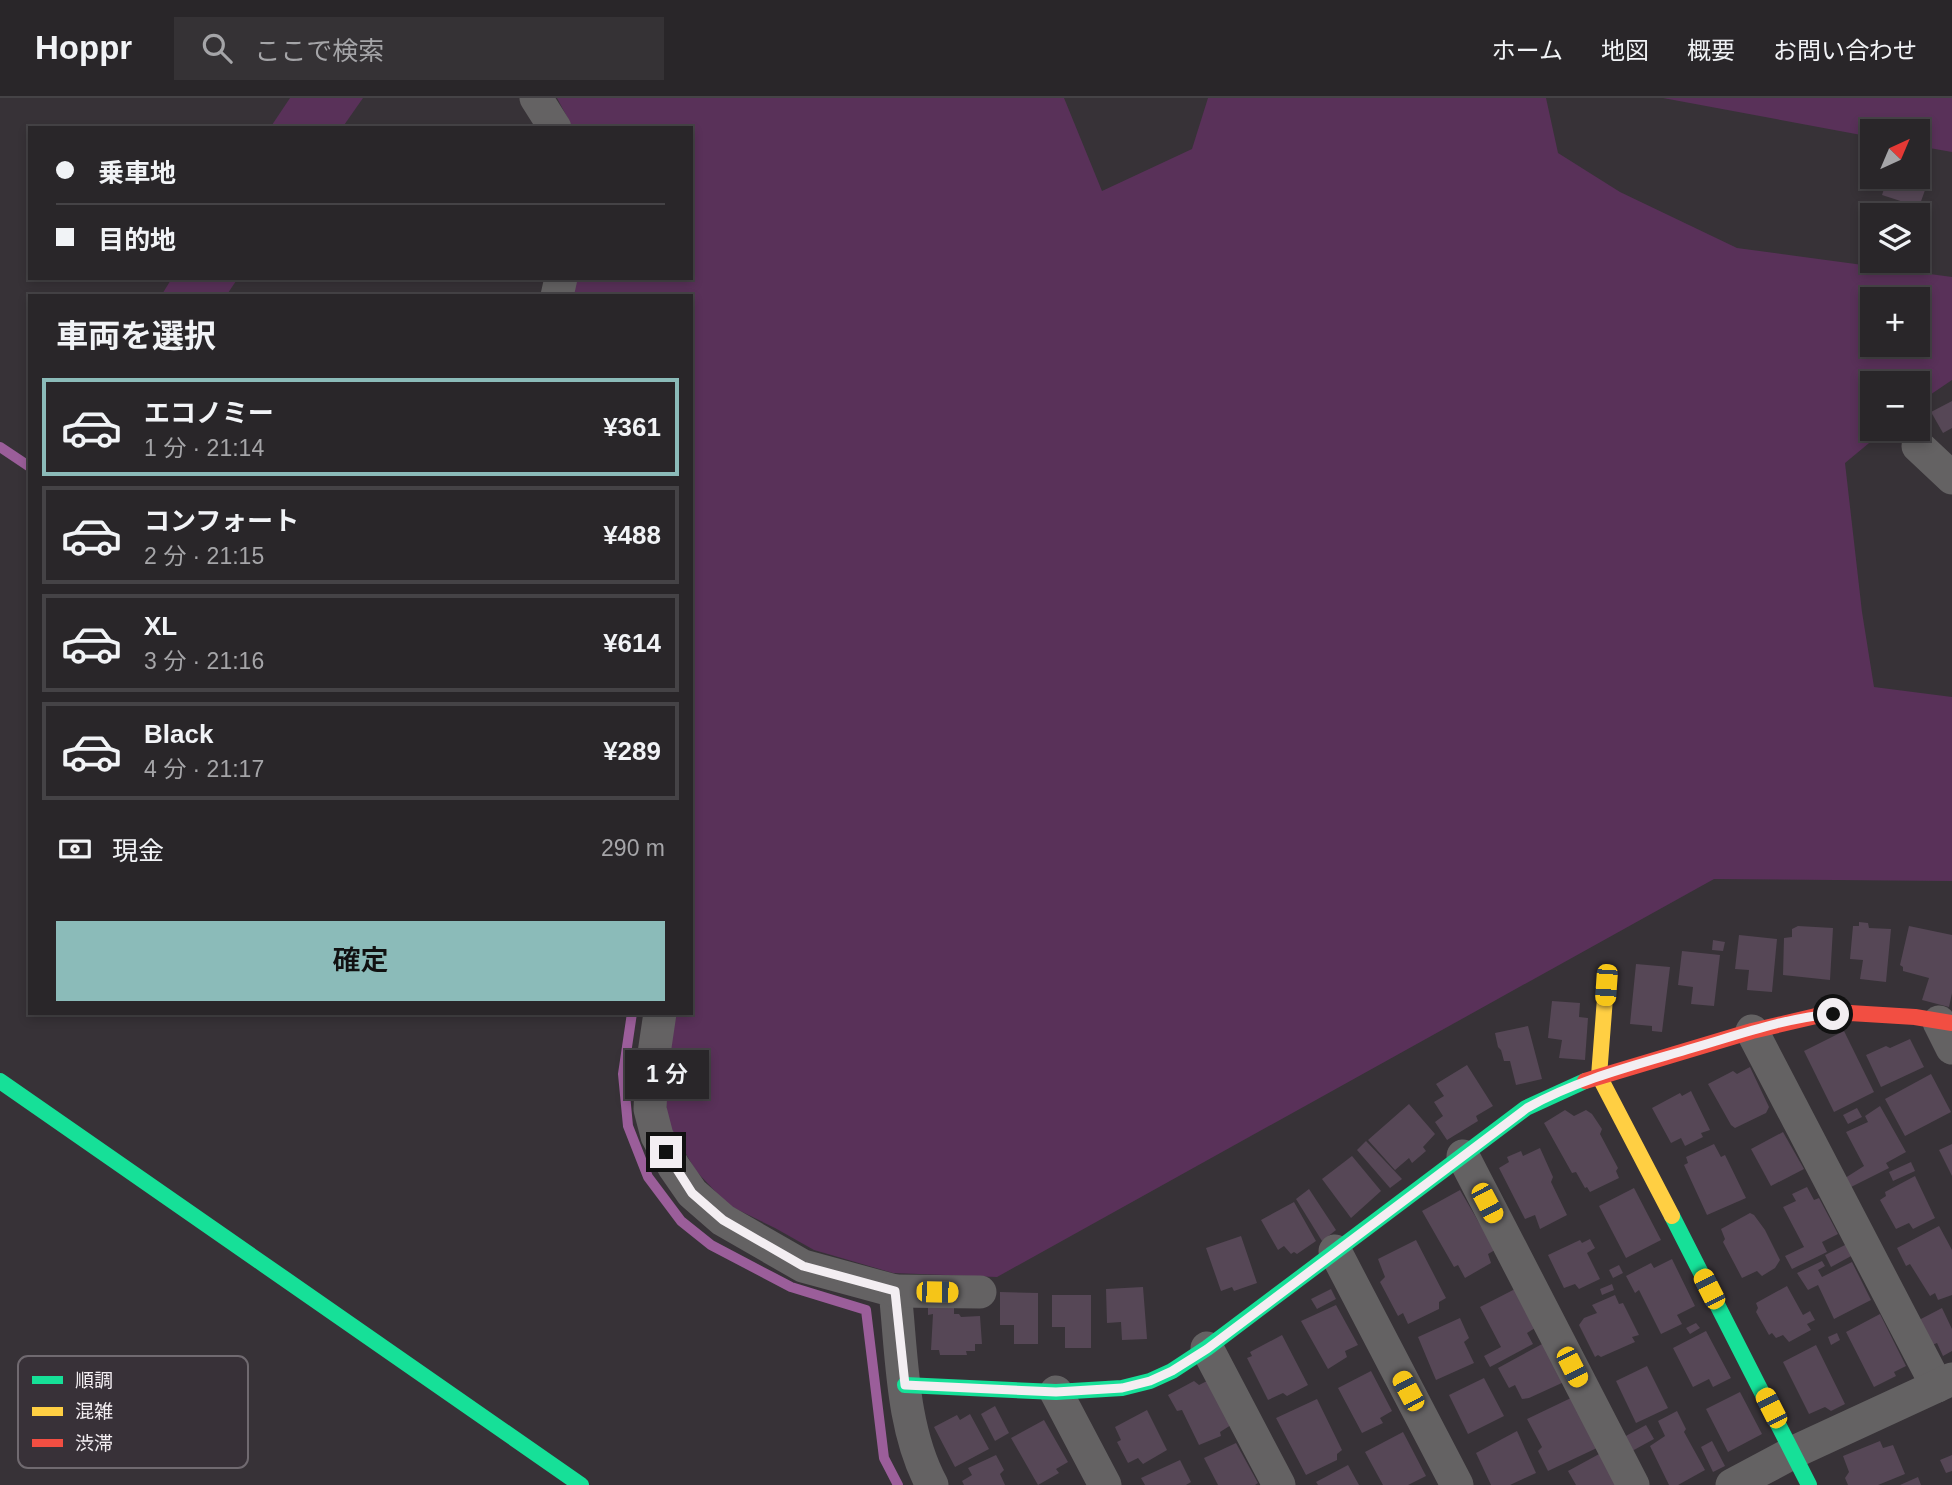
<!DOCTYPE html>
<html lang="ja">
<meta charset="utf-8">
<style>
:root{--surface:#292629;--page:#353235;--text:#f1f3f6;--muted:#a5a5a8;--line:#454346;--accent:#8bbbb9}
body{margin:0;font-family:Helvetica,"Noto Sans JP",sans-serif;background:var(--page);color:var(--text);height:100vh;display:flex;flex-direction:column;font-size:26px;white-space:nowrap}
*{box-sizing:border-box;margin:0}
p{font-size:23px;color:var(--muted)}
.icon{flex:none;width:38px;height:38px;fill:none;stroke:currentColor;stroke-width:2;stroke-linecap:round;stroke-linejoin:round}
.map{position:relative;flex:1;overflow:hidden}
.panel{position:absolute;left:28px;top:196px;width:665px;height:721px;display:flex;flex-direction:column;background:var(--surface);border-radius:0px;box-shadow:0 4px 10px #0003,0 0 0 2px var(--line)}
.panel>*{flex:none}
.top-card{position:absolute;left:28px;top:28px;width:665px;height:154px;border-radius:0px;box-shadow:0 4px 10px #0003,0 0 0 2px var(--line);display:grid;align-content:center;height:154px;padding:0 28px;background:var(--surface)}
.needle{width:46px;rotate:44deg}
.controls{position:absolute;left:1860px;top:21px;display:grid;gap:14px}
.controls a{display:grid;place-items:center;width:70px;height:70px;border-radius:0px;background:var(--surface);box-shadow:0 4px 10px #0003,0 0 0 2px var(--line);font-size:35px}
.end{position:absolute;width:32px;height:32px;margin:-16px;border:9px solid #f3eef2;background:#111;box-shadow:0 0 0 4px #111}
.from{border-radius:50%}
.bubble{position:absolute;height:49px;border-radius:0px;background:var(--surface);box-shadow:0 4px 10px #0003,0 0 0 2px var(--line);font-size:23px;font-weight:600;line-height:49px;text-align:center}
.car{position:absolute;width:21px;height:42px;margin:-21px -10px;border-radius:9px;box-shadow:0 0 5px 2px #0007;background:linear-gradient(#f5c518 24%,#345 0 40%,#f5c518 0 76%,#345 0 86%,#f5c518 0)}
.top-card b{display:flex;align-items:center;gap:24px;height:66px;font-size:26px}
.top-card b+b{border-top:2px solid var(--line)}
.top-card i{width:18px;height:18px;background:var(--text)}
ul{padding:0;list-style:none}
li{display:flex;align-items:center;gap:21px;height:98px;margin:0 14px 10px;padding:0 14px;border:4px solid var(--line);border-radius:0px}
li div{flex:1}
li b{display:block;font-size:26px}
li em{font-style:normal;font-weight:600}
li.active{border-color:var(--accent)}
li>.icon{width:63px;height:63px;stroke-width:1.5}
h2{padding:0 28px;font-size:32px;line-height:84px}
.pay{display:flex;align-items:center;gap:18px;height:77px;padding:0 28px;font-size:26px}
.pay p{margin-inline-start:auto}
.button{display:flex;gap:14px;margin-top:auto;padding:14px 28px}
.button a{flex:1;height:80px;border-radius:0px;background:var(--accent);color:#111;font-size:28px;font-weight:600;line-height:80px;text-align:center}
header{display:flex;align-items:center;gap:42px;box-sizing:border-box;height:98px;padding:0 35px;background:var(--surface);border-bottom:2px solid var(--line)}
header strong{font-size:33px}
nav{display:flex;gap:38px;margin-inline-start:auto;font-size:24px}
.search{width:490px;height:63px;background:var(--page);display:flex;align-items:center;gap:18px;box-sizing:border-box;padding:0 24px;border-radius:0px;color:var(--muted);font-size:26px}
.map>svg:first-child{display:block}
.green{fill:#593159;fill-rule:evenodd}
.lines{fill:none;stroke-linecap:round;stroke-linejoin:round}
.stream{stroke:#9b5e9a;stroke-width:10}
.building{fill:#564756}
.street{stroke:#646263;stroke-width:33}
.fast{stroke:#16e098;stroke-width:16}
.slow{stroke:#ffcf43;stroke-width:16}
.jam{stroke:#f24e42;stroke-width:16}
.route{stroke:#f3eef2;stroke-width:9}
.key{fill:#383138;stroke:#706a70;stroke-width:2}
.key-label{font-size:19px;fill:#f3eef2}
</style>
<header>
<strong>Hoppr</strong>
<div class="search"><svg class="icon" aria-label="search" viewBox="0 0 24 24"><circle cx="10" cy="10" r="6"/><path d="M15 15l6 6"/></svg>ここで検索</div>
<nav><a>ホーム</a><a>地図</a><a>概要</a><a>お問い合わせ</a></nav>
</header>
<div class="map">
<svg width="1952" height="1387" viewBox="0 0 1952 1387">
<rect width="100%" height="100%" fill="#373237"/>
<g class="green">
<path d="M290,0H363L342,30H270Z"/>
<path d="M557,0H1064L1102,93L1192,51L1208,0H1546L1558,55L1620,94L1737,150L1952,179V282L1918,305V285H1872V331H1886L1845,365L1862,514L1874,589L1952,599V783L1714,781L997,1179L893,1175L814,1152L775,1130L728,1107L696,1073L668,1025L665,996L673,915H691V198H571L575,180H691V30H573ZM1872,201H1918V247H1872Z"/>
<path d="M1663,0H1952V54L1918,48V33H1872V39Z"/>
<path d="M172,180H238L226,198H161Z"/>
</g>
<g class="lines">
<g class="stream">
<path d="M0,349L30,369"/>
<path d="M632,915L623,976L628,1028L648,1079L681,1123L711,1147L791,1189L866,1212L884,1360L898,1387"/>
</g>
</g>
<g class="building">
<path d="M1918,74L1930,78L1919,109L1882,97L1888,79H1918Z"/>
<path d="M1952,303V330L1943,335L1931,314Z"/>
<path d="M1859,824L1868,825L1869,830L1891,831L1886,884L1860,881L1863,862L1850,861L1853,828H1859Z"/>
<path d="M1798,828L1833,830L1830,882L1783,877L1784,840L1792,839V831Z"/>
<path d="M1909,828L1952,837V895L1949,909L1922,902L1929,880L1903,873V869L1900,867Z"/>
<path d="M1739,837L1777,841L1772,894L1747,892L1749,872L1735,871Z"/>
<path d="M1713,842L1725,844L1723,853L1712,852Z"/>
<path d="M1682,853L1720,857L1714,908L1691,906L1693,889L1678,887Z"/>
<path d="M1636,866L1670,869L1662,934L1652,933V928L1630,926Z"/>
<path d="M1552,903L1580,905L1579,919L1588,920L1585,962L1559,960L1562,942L1548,940Z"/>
<path d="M1528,928L1542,981L1516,987L1510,963H1504L1501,952L1498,949L1495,935Z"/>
<path d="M1844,933L1874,994L1834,1014L1804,953Z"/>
<path d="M1910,941L1924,969L1881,989L1866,957L1886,948L1890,950Z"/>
<path d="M1467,967L1493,1008L1476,1018L1478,1023L1447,1042L1435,1024L1443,1018L1434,1004L1444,998L1436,986Z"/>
<path d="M1750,969L1769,1009L1766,1015L1735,1030L1731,1027L1708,986L1733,973L1737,976Z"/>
<path d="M1931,976L1951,1014L1905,1038L1885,1001Z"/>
<path d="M1691,993L1710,1032L1701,1035L1703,1039L1685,1048L1681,1040L1671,1045L1652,1010L1680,995L1682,998Z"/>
<path d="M1409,1006L1435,1036L1423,1049L1426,1053L1412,1065L1409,1060L1395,1072L1368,1042Z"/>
<path d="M1880,1008L1906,1054L1886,1065L1889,1070L1845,1092L1842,1082L1864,1068L1846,1034L1868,1024L1865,1018Z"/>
<path d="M1857,1010L1862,1019L1848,1026L1843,1017Z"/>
<path d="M1565,1012L1574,1018L1586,1012L1592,1016L1602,1031L1600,1036L1618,1070L1616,1073L1619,1080L1590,1094L1587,1089L1585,1090L1576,1074L1572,1075L1544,1025Z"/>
<path d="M1783,1034L1804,1071L1771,1088L1751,1051Z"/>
<path d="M1366,1043L1402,1081L1390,1090L1357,1052Z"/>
<path d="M1714,1046L1721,1059L1725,1057L1746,1100L1707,1117L1684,1067L1688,1065L1686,1059Z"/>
<path d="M1952,1046V1078L1939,1052Z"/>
<path d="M1540,1050L1553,1079L1551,1084L1567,1117L1540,1131L1535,1117L1525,1121L1499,1070L1509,1064L1507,1059L1521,1053L1523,1058Z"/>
<path d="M1352,1058L1381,1093L1351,1120L1322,1081Z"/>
<path d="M1911,1064L1915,1073L1893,1083L1889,1074Z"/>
<path d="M1915,1078L1935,1120L1913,1131L1909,1125L1896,1131L1880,1102L1886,1098L1885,1094Z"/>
<path d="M1807,1089L1814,1102L1819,1100L1838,1136L1822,1144L1827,1154L1792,1171L1785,1158L1804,1149L1783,1109L1796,1103L1792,1096Z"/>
<path d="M1634,1090L1661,1142L1626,1160L1599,1108Z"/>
<path d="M1309,1091L1336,1132L1322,1143L1296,1101Z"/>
<path d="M1460,1092L1495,1152L1488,1156L1491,1165L1465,1180L1458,1167L1454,1169L1422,1113Z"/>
<path d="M1294,1104L1316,1143L1297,1156L1294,1154L1291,1156L1284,1148L1278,1152L1261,1122Z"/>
<path d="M1750,1115L1754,1117L1765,1132L1780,1162L1775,1170L1762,1178L1757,1173L1742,1180L1723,1144L1725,1141L1721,1131Z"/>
<path d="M1939,1128L1952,1152V1197L1938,1202L1935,1195L1930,1198L1910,1166L1906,1168L1897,1150Z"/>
<path d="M1241,1138L1257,1185L1234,1193L1232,1189L1221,1193L1206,1150Z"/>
<path d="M1590,1141L1595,1150L1587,1155L1600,1181L1579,1191L1575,1186L1564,1190L1548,1157L1580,1142L1582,1145Z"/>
<path d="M1416,1142L1446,1200L1439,1204V1211L1408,1226L1403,1215L1398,1218L1380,1184L1385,1179L1378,1161Z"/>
<path d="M1847,1146L1853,1157L1831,1169L1825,1157Z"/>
<path d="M1672,1161L1695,1208L1677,1217L1682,1226L1661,1236L1639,1192L1635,1195L1626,1178L1651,1165L1654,1170Z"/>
<path d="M1822,1163L1825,1168L1818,1172L1822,1179L1852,1164L1871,1202L1834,1221L1818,1187L1808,1192L1797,1175Z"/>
<path d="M1619,1167L1623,1175L1613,1180L1609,1172Z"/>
<path d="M1612,1186L1614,1192L1602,1197L1600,1191Z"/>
<path d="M1787,1188L1803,1217L1810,1213L1815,1222L1807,1226L1811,1232L1789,1244L1783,1237L1776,1240L1772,1235L1769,1237L1756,1214L1758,1210L1756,1205Z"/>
<path d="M1143,1189L1147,1241L1122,1242L1121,1224L1107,1225L1106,1191Z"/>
<path d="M1331,1191L1336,1201L1317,1211L1311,1201Z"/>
<path d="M1515,1191L1535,1230L1527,1235L1533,1246L1490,1269L1484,1258L1501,1249L1480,1209Z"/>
<path d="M1000,1194L1038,1195V1246H1014V1227H1000Z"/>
<path d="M1052,1197H1091V1250H1065V1229H1052Z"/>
<path d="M1615,1197L1619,1206L1623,1205L1639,1237L1632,1239L1635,1244L1601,1259L1598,1257L1595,1259L1579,1227L1584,1220L1597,1215L1592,1207Z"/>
<path d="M954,1204V1216H959L961,1219L980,1218L982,1246H975V1253H966L967,1257H940L939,1252H931L933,1216L928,1217V1205Z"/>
<path d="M1336,1207L1358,1247L1345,1253L1347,1259L1328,1271L1301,1223Z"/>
<path d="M1942,1210L1952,1231V1253L1943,1258L1937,1245L1932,1247L1919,1222Z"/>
<path d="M1880,1216L1906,1268L1894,1274L1896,1278L1874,1289L1846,1234Z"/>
<path d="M1460,1220L1469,1240L1464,1244L1474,1265L1436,1282L1418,1239Z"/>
<path d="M1696,1225L1700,1230L1690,1236L1686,1230Z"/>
<path d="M1706,1233L1731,1280L1713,1289L1709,1281L1693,1289L1673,1250Z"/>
<path d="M1837,1235L1840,1242L1831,1247L1828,1239Z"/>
<path d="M1282,1237L1308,1287L1287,1298L1283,1295L1268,1302L1247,1260L1252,1258L1250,1254Z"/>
<path d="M1544,1245L1564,1284L1529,1300L1522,1301L1515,1287L1509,1290L1498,1270Z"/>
<path d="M1816,1247L1845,1306L1831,1313L1825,1309L1809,1316L1783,1264Z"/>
<path d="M1647,1268L1668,1310L1636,1325L1616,1283Z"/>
<path d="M1371,1273L1392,1313L1380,1320L1383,1325L1362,1335L1338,1290Z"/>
<path d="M1484,1280L1504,1318L1468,1336L1449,1297Z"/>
<path d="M1209,1282L1231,1327L1220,1334L1221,1338L1199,1347L1182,1312L1177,1313L1168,1297L1194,1283L1199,1287Z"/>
<path d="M1740,1294L1762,1336L1728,1354L1706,1311Z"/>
<path d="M1573,1299L1599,1349L1548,1373L1538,1353L1542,1349L1527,1321Z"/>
<path d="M1317,1301L1342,1352L1337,1356V1362L1306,1377L1276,1320Z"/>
<path d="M995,1308L1009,1335L995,1343L981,1316Z"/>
<path d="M1147,1312L1167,1352L1143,1366L1138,1360L1128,1365L1117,1344L1121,1342L1115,1329Z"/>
<path d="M1677,1313L1686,1331L1684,1334L1705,1372L1678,1387H1669L1650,1348L1665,1338L1658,1323Z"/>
<path d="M970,1316L989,1351L955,1369L934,1329L957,1317L960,1322Z"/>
<path d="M1044,1322L1068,1364L1056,1371L1059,1375L1038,1387L1011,1340Z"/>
<path d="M1646,1327L1654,1341L1632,1353L1624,1339Z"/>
<path d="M1517,1333L1536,1375L1510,1387H1491L1476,1355Z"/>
<path d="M1403,1334L1426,1378L1408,1387H1383L1365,1354Z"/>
<path d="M1712,1343L1725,1368L1713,1374L1701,1349Z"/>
<path d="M1880,1343L1883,1350L1893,1347L1905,1376L1878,1387H1848L1845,1380L1849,1374L1843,1358Z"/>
<path d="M1236,1345L1258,1385L1255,1387H1218L1204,1360Z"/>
<path d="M1601,1355L1617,1387H1576L1568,1373Z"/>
<path d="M996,1357L1004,1372L1000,1376L1005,1387H964L962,1383L972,1377L968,1370Z"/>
<path d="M1952,1357V1373L1946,1375L1940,1362Z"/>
<path d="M1180,1362L1191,1384L1186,1387H1145L1141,1380Z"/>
<path d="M1348,1367L1359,1387H1318L1316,1384Z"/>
<path d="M1918,1379L1921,1387H1900Z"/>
</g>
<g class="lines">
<g class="street">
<path d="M536,0L555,30"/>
<path d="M557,198L561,180"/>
<path d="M1918,348L1952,380"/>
<path d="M660,915L652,969L650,1011L657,1038L674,1069L692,1095L723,1122L803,1168L895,1193C902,1256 901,1330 932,1387"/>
<path d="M1939,924L1952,950"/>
<path d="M1752,933L1937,1288"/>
<path d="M1463,1058L1633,1387"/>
<path d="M1335,1153L1457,1387"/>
<path d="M895,1193L980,1194"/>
<path d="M1207,1250L1279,1387"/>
<path d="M1056,1294L1105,1387"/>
<path d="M1732,1387L1794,1354L1952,1281"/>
</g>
<g class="fast">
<path d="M0,983L581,1387"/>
<path d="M1672,1118L1809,1387"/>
<path d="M905,1287L1056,1294L1122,1290L1150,1283L1172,1273L1207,1250L1526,1010L1585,983"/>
</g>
<path class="slow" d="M1606,887L1599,978L1672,1118"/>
<path class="jam" d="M1585,983L1752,933L1816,918L1850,915L1915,919L1952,925"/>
</g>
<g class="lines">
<path class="route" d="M666,1054L692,1095L723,1122L803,1168L895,1193L905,1287L1056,1294L1122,1290L1150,1283L1172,1273L1207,1251L1527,1010C1578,981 1636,967 1693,950C1738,937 1785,920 1833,916"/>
</g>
<rect x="18" y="1258" width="230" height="112" rx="10" class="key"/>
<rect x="32" y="1278" width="31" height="8" fill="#16e098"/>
<rect x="32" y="1309" width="31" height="9" fill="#ffcf43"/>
<rect x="32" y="1341" width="31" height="8" fill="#f24e42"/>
<g class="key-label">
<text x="75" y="1289">順調</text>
<text x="75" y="1320">混雑</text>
<text x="75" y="1352">渋滞</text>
</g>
</svg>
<div class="controls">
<a><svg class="needle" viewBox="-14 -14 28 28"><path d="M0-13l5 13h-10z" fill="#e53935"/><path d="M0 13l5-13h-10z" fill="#a5a5a8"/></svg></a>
<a><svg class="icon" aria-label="layers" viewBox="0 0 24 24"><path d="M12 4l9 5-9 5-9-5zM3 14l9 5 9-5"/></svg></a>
<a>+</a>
<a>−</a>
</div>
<i class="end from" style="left:1833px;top:916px"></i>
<i class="end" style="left:666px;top:1054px"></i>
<div class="bubble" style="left:625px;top:952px;width:84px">1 分</div>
<i class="car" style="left:1606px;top:887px;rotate:184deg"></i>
<i class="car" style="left:1487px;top:1105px;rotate:152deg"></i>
<i class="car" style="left:1709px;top:1191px;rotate:333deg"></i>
<i class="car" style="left:937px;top:1194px;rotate:91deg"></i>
<i class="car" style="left:1572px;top:1269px;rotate:153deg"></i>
<i class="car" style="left:1408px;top:1293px;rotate:332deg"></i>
<i class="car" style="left:1771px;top:1310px;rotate:333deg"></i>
<div class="top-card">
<b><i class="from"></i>乗車地</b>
<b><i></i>目的地</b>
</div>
<section class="panel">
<h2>車両を選択</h2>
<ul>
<li class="active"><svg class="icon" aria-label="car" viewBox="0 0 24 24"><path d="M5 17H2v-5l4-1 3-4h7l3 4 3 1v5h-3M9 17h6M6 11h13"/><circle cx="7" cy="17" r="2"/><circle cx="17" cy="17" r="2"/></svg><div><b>エコノミー</b><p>1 分 · 21:14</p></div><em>¥361</em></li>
<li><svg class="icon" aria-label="car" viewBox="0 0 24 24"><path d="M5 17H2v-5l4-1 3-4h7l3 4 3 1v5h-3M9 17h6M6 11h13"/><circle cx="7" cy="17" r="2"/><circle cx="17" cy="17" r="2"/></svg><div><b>コンフォート</b><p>2 分 · 21:15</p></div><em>¥488</em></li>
<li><svg class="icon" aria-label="car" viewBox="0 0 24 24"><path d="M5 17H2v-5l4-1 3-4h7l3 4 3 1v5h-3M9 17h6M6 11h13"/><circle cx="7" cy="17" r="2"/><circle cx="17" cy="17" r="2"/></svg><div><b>XL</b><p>3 分 · 21:16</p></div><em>¥614</em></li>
<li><svg class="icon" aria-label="car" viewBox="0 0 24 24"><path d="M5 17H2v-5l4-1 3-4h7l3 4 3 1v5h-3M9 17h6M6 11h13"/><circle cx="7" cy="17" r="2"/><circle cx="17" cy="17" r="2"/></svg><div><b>Black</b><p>4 分 · 21:17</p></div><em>¥289</em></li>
</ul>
<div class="pay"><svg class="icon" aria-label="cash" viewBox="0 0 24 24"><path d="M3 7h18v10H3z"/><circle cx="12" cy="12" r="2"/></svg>現金<p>290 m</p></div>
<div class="button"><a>確定</a></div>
</section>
</div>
